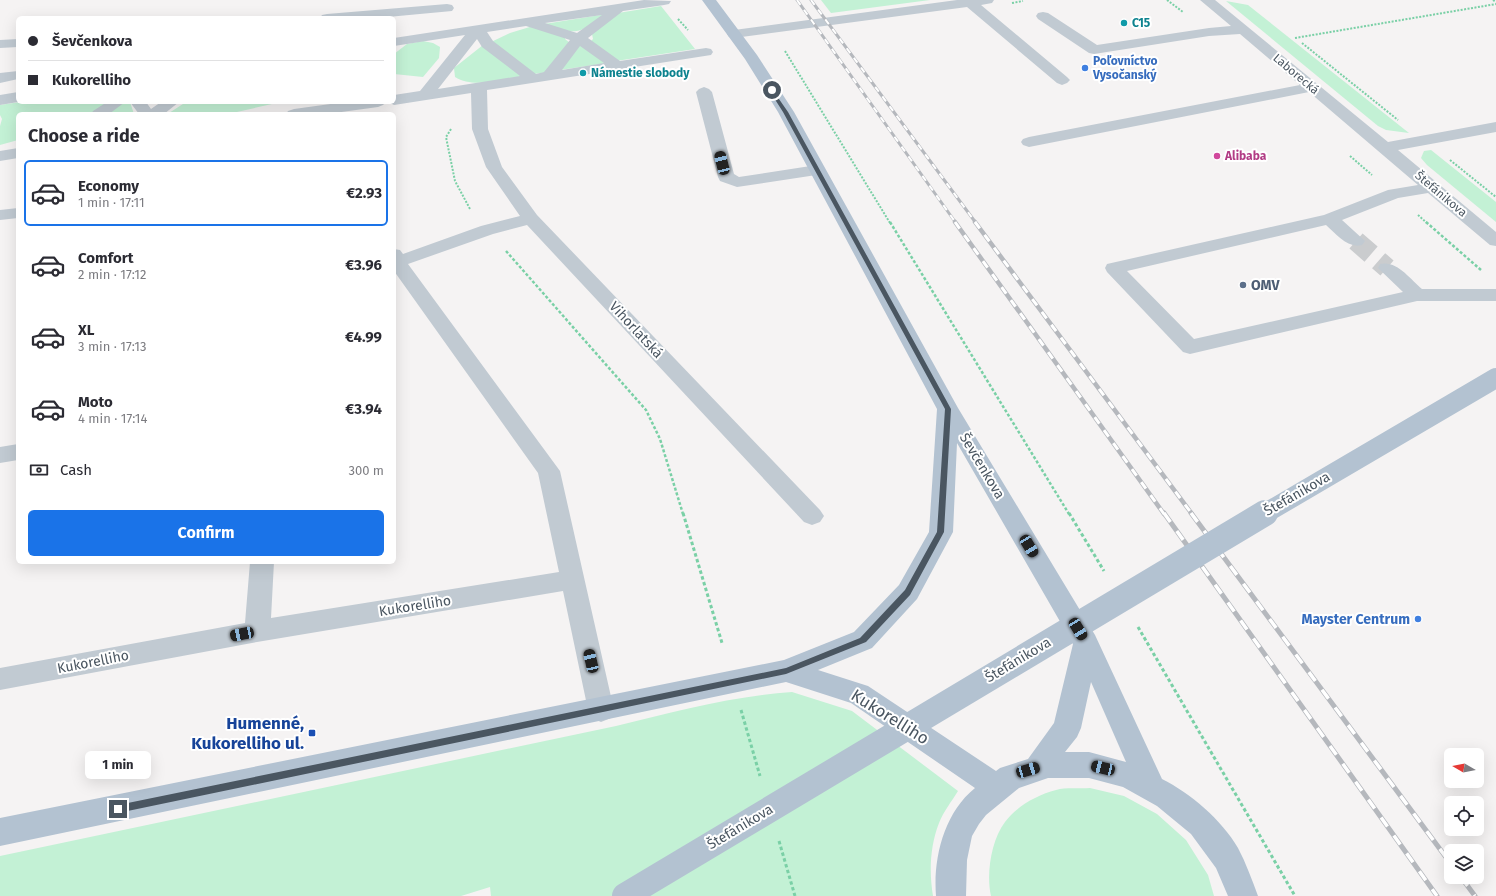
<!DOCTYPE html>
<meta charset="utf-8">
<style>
:root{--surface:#fff;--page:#f7f7f7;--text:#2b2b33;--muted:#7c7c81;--line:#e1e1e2;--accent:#1a73e8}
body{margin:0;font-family:"Fira Sans",sans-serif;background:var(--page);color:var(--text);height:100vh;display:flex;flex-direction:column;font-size:15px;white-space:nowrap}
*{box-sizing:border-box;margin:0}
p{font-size:13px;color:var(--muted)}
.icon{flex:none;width:22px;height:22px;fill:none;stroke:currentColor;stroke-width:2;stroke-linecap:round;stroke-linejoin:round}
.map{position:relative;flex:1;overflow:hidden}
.panel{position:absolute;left:16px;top:112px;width:380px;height:452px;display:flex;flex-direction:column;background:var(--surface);border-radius:6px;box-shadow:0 4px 16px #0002}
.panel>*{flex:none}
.banner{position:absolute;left:16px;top:16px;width:380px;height:88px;border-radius:6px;box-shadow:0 4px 16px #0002;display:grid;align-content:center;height:88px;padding:0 12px;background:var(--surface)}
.needle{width:26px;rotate:279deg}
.controls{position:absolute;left:1444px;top:748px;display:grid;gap:8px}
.controls a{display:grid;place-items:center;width:40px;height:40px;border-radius:6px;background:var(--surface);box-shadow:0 4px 16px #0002;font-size:20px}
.end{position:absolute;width:18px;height:18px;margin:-9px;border:5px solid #4a5661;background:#fff;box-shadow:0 0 0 2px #fff}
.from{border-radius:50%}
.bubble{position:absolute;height:28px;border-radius:6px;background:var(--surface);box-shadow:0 4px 16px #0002;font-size:13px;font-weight:700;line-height:28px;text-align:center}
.car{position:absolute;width:12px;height:24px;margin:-12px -6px;border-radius:5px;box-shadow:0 0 3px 1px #0007;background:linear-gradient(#222 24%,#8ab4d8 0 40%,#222 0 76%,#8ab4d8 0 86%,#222 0)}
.banner b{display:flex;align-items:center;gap:14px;height:38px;font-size:15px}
.banner b+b{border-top:1px solid var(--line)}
.banner i{width:10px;height:10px;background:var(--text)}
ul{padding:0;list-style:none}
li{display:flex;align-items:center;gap:12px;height:66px;margin:0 8px 6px;padding:0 4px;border:2px solid transparent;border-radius:6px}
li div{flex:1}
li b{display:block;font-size:15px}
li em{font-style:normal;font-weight:700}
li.current{border-color:var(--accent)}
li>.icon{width:36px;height:36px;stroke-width:1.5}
h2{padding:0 12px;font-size:18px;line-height:48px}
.pay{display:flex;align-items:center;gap:10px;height:44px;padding:0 12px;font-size:15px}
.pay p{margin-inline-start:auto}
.action{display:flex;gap:8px;margin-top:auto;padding:8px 12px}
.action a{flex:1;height:46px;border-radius:6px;background:var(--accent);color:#fff;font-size:16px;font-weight:700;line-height:46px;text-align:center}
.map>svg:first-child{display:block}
.green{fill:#c3f1d5}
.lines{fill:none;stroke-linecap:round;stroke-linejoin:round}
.minor-tunnel{stroke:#caccce;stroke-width:20;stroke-dasharray:20 10;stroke-linecap:butt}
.path-far2{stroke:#7ad0a6;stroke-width:2;stroke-dasharray:2 1.5;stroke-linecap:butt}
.path-far1{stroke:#7ad0a6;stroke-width:2.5;stroke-dasharray:3 2;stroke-linecap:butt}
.path{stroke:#7ad0a6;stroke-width:3;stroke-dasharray:3.5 2.5;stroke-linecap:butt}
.minor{fill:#c1cad2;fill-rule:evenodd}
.major{fill:#b3c2d1;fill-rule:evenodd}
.rail-far2-casing{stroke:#b5b8bd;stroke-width:3}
.rail-far1-casing{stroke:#b5b8bd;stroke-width:4.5}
.rail-casing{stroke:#b5b8bd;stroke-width:5}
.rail-far2{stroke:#fff;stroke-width:2;stroke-dasharray:6;stroke-linecap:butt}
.rail-far1{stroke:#fff;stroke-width:3;stroke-dasharray:8;stroke-linecap:butt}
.rail{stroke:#fff;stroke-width:3.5;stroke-dasharray:11;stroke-linecap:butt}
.major-bridge-far1{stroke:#b3c2d1;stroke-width:20}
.major-bridge{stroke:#b3c2d1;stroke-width:26}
.route{fill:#4a5661}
.culture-dot{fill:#0f9aa8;stroke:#fff;stroke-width:1.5}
.shop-dot{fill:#3f7fe0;stroke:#fff;stroke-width:1.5}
.hotel-dot{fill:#d1479c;stroke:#fff;stroke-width:1.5}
.service-dot{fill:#5c6f8a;stroke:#fff;stroke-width:1.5}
.transit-dot{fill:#1a4fb4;stroke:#fff;stroke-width:1.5}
.labels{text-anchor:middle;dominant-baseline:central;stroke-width:4;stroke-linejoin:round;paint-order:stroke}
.far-culture-label{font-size:12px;font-weight:bold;fill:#0d838f;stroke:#fff;text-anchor:start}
.far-shop-label{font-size:12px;font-weight:bold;fill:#366cbe;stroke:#fff;text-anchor:start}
.far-street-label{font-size:12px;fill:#4a5661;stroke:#fff}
.far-hotel-label{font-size:12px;font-weight:bold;fill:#b23c85;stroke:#fff;text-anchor:start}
.service-label{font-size:14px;font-weight:bold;fill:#4e5e75;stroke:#fff;text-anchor:start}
.street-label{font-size:14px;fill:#4a5661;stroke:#fff}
.shop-label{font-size:14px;font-weight:bold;fill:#366cbe;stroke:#fff;text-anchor:end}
.near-street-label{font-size:17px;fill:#4a5661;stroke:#fff}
.near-transit-label{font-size:17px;font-weight:bold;fill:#164399;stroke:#fff;text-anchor:end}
</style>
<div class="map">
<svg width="1496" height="896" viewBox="0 0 1496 896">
<rect width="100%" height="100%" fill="#f5f3f3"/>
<g class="green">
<path d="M821,0H930L831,13Z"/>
<path d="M1226,1L1248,5L1409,133L1386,130L1378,126Z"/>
<path d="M661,6L695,49L616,61L591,41L593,39L592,34L618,13Z"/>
<path d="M607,14C576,35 579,35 544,24Z"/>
<path d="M533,26L565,37V39L570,43L548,72L534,74L491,42L510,33Z"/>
<path d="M423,41L433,43L440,47L439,58L423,77L394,74V54L407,44Z"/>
<path d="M579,44L607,63L560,70Z"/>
<path d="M483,45L524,76C503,79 474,89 455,77L454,68Z"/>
<path d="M20,102H110L91,114H18V140L0,145V126L2,119L0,115V105Z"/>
<path d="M124,102H130L134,114H108Z"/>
<path d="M186,102H281L228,114H170L169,113Z"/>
<path d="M1431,150L1496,202V222L1427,165L1421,158L1424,151Z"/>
<path d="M792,692L852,711L958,791C952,801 943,812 939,823C930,846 929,872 933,896H491L490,887L461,896H0V856L616,726C674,712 732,696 792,692Z"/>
<path d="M1090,788L1124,796L1157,814L1186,840L1208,875L1214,896H991C986,875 991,840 1005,822C1017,806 1037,795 1056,790C1066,787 1079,789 1090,788Z"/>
</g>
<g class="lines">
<path class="minor-tunnel" d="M1356,241L1387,268"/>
<g class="path-far2">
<path d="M1167,0L1183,12"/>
<path d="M1493,0L1496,2"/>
<path d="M1012,3L1023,1"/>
<path d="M678,19L688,30"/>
<path d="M1295,38L1496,4"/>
<path d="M1302,43L1398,120"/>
<path d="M785,51L890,223"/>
<path d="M451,129L446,137L455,181L470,209"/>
<path d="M1350,156L1372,175"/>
<path d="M1450,160L1496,197"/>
<path d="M1418,215L1427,223"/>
</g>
<g class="path-far1">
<path d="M890,222L1069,514"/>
<path d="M1426,222L1481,270"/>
<path d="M506,251L646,410L660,439L683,514"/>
</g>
<g class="path">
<path d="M683,513L722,643"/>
<path d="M1069,513L1104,571"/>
<path d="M1138,627L1295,896"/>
<path d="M741,710L760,776"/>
<path d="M779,841L795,896"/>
</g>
<g class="minor">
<path d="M644,0L671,1L669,4L664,5L623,11L588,38L620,61L706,48L711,49L713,52L711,55L487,90L488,129L502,167L537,215L820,510L824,516L820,522L812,525L804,522L527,225L493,234L408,264L560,471L614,710L611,718L601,722L591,718L588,710L563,591L257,642L0,690V668L245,623L250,562H274L271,618L559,572L538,473L394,271V249L400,250L403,254L481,226L520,216L486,167L472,129L471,93L394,105L388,102H394V95L420,91L465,35L394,46V38ZM602,15L577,33L545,23ZM526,26L570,40L544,72L536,74L493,41L487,32ZM477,39L482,47L520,76L438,89ZM580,46L604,63L562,70Z"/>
<path d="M957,0H994L992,3L981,5L1067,77L1070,80L1067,83L1062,85L1057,83L967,7L734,38L729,37L727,34L729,31L734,30Z"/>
<path d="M1200,0H1215L1388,142L1496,122V132L1398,150L1496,232V246L1490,245L1428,193L1398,198L1342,220L1365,241L1362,245C1348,249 1336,234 1326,225L1127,271L1194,339L1403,292L1378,268L1380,264C1397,260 1410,279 1422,289H1496V301H1417L1190,354L1183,352L1107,272L1105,268L1107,264L1324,215L1388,190L1418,185L1309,92L1029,147L1023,145L1021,142L1023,139L1029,137L1300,85L1240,34L1209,36L1094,54L1089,53L1038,19L1036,16L1038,13L1043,12L1048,13L1097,45L1209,28L1231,26Z"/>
<path d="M447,4L452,5L454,8L452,11L377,18H320L322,15L327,14Z"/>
<path d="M18,39V47L0,48V40Z"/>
<path d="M18,71V79L0,83V73Z"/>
<path d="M704,87L709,89L712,92L734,174L739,177L817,165L823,166L825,170L823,174L737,187L720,181L718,177L696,92L699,89Z"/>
<path d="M18,92V102L0,105V95Z"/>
<path d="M107,102H125L109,114H91L93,111Z"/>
<path d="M130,102H146L151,109L161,102H179L164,114H139Z"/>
<path d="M345,102H386L383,105L378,107L327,114H286L288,111L294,109Z"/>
<path d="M18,148V158L0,161V151Z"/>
<path d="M18,208V218L0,220V210Z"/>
<path d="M18,444V460L0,463V447Z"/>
</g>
<path class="major" d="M702,0H716L757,55L794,112L958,408L1095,635L1162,779C1190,793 1222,820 1238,848C1246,863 1252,880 1258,896H1228L1216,868L1191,834L1157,806L1123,787L1089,778H1048L1019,788L986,815L979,824L972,836L967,860L966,896H936C933,858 944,813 975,788L851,703L786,682L0,846V818L784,660L854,632L899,585L929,532L937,409L778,112L745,59ZM957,443L1073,644L1054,723L1028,759L1000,768L996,771L868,686L818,670L872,648L917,599L953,532ZM1091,682L1126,762L1089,752H1065L1077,737L1081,728Z"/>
<defs>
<g id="rail-far2">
<path d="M797,0L956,223"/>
<path d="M811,0L976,223"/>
</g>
<g id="rail-far1">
<path d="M955,222L1164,514"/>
<path d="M975,222L1192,514"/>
</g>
<g id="rail">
<path d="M1164,513L1437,896"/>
<path d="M1191,513L1451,864"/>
<path d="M1461,877L1475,896"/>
</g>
</defs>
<use href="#rail-far2" class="rail-far2-casing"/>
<use href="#rail-far1" class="rail-far1-casing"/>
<use href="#rail" class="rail-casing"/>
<use href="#rail-far2" class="rail-far2"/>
<use href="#rail-far1" class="rail-far1"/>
<use href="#rail" class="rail"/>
<path class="major-bridge-far1" d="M1264,514L1496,378"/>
<path class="major-bridge" d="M625,896L1265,513"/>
</g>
<path class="route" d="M772,89L788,112L951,409L944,532L910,595L866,642L786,674L118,813L115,812L114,809L115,806L118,805L786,668L860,638L905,590L937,532L945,409L783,112L769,90Z"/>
<g class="culture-dot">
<circle cx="1124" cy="23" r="4"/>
<circle cx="583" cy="73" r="4"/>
</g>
<g class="shop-dot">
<circle cx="1085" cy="68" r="4"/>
<circle cx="1418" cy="619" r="4"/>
</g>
<circle class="hotel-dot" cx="1217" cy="156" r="4"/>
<circle class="service-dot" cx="1243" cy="285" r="4"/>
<rect class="transit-dot" x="308" y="729" width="8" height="8" rx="2"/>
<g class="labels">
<g class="far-culture-label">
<text x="1132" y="23">C15</text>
<text x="591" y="73">Námestie slobody</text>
</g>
<g class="far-shop-label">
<text x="1093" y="61">Poľovníctvo<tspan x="1093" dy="14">Vysočanský</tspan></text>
</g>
<g class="far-street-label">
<text transform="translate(1296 74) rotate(40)">Laborecká</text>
<text transform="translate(1441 194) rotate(40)">Štefánikova</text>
</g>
<g class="far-hotel-label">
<text x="1225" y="156">Alibaba</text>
</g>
<g class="service-label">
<text x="1251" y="285">OMV</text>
</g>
<g class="street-label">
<text transform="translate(636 330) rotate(47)">Vihorlatská</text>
<text transform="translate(982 466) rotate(59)">Ševčenkova</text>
<text transform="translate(1297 494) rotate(-30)">Štefánikova</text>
<text transform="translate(415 606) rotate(-9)">Kukorelliho</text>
<text transform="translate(1018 660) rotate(-31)">Štefánikova</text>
<text transform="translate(93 662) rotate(-11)">Kukorelliho</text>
<text transform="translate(740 827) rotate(-31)">Štefánikova</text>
</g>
<g class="shop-label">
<text x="1410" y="619">Mayster Centrum</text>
</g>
<g class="near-street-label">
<text transform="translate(890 717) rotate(32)">Kukorelliho</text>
</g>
<g class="near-transit-label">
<text x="304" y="723">Humenné,<tspan x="304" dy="20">Kukorelliho ul.</tspan></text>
</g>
</g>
</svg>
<div class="controls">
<a><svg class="needle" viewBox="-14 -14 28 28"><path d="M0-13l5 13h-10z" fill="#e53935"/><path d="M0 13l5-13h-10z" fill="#7c7c81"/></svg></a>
<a><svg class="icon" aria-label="locate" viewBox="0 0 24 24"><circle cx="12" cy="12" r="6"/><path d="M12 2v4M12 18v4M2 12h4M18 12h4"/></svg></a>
<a><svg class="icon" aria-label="layers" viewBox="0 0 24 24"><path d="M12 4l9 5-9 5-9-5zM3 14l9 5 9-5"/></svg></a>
</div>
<i class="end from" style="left:772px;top:90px"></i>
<i class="end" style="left:118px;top:809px"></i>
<div class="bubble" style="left:85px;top:751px;width:66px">1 min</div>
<i class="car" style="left:722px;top:163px;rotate:346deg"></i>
<i class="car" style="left:1029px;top:546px;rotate:149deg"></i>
<i class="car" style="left:1078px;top:629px;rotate:149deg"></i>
<i class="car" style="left:242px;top:634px;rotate:259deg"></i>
<i class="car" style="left:591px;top:661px;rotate:347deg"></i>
<i class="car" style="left:1103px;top:768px;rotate:283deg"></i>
<i class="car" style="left:1028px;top:770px;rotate:74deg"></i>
<div class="banner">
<b><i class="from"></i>Ševčenkova</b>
<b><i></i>Kukorelliho</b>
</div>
<section class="panel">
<h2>Choose a ride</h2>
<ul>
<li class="current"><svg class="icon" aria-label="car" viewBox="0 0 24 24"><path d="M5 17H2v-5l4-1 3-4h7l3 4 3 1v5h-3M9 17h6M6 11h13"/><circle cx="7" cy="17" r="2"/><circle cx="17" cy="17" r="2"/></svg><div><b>Economy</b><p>1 min · 17:11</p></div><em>€2.93</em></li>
<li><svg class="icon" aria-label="car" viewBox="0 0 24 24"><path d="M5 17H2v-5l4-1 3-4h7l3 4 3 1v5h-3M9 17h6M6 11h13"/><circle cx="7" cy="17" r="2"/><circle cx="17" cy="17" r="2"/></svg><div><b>Comfort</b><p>2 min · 17:12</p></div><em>€3.96</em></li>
<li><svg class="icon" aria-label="car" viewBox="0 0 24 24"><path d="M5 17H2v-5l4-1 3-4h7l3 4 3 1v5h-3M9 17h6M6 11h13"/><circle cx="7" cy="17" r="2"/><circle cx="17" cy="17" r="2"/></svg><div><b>XL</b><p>3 min · 17:13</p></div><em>€4.99</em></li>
<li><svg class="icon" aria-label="car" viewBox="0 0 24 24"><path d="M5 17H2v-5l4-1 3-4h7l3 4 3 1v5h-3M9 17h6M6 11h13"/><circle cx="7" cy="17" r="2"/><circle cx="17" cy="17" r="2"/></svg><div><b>Moto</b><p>4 min · 17:14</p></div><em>€3.94</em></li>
</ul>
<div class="pay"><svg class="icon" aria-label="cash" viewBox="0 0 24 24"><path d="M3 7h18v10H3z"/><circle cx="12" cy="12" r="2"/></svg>Cash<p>300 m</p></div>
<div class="action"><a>Confirm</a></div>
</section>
</div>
